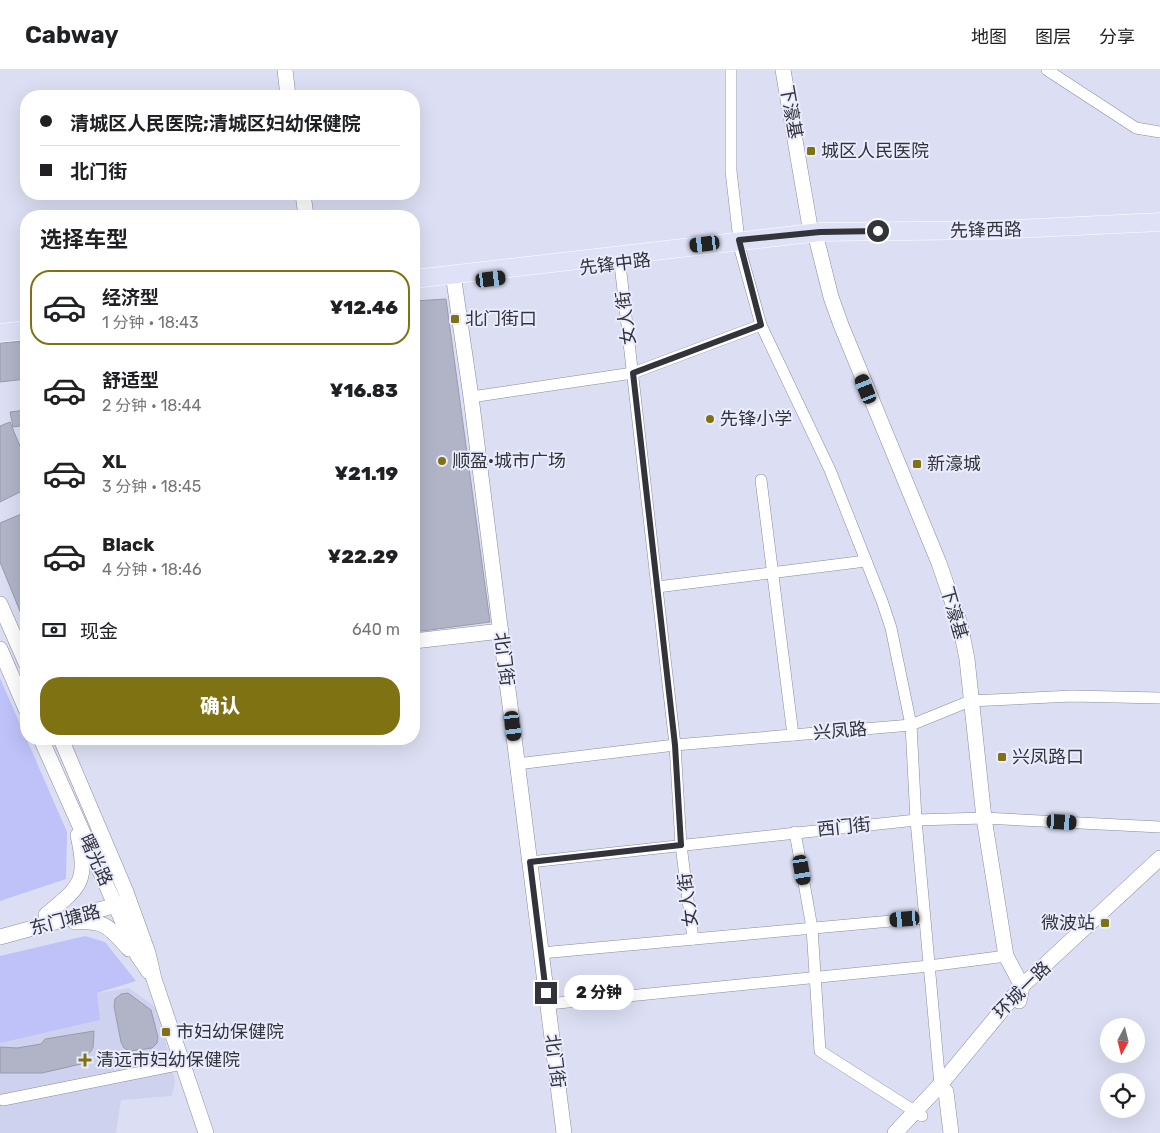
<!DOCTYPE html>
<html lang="zh">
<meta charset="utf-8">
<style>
:root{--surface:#fff;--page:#f6f6f6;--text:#202124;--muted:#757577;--line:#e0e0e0;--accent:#7f7212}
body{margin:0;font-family:Rubik,"Noto Sans SC",sans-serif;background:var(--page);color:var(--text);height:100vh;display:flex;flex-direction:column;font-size:19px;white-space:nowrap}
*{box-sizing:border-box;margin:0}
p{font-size:16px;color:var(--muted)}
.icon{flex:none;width:28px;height:28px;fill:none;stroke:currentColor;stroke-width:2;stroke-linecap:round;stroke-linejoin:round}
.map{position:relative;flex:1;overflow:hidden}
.sheet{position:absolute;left:20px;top:140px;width:400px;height:535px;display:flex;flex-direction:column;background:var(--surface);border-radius:20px;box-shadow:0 5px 20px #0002}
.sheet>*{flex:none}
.top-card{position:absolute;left:20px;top:20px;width:400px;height:110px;border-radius:20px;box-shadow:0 5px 20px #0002;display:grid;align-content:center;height:110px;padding:0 20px;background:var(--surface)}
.needle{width:32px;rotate:187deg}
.tools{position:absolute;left:1100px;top:948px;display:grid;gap:10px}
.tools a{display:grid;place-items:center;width:45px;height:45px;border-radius:50%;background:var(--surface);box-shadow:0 5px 20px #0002;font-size:25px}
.end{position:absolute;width:22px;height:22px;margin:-11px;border:6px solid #32333b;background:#fff;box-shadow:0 0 0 2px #fff}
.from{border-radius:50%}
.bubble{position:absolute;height:35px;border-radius:18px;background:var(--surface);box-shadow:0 5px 20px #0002;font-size:16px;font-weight:800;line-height:35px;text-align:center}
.car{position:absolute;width:15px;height:30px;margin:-15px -8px;border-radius:6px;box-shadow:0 0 4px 1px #0007;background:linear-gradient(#222 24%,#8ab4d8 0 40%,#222 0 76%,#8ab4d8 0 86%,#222 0)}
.top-card b{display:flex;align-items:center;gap:18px;height:48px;font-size:19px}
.top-card b+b{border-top:1px solid var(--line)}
.top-card i{width:12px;height:12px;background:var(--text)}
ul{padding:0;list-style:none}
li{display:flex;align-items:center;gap:15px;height:75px;margin:0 10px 8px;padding:0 10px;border:2px solid transparent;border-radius:20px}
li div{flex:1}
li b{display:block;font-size:19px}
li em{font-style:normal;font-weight:800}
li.selected{border-color:var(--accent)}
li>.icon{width:45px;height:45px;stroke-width:1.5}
h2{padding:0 20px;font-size:22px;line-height:60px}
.pay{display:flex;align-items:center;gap:12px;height:55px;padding:0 20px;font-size:19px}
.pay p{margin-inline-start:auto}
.button{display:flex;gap:10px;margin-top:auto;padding:10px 20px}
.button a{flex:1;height:58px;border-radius:20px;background:var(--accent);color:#fff;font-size:20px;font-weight:800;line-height:58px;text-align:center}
header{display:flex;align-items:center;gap:30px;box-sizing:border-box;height:70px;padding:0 25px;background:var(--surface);border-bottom:1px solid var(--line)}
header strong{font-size:24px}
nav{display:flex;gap:28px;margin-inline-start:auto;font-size:18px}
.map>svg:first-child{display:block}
.built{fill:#cfd2ee}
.green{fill:#bec2f9}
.building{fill:#b1b3c7;stroke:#989aad}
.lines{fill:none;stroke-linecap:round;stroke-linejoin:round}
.street-casing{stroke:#898b9e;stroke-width:12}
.secondary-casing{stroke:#898b9e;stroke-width:16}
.primary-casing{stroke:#fff;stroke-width:19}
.street{stroke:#fff;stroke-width:11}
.secondary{stroke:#fff;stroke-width:15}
.primary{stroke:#dfe2f7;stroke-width:18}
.route{stroke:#32333b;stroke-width:6}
.poi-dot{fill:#7f7212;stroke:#eaecfd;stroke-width:2}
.labels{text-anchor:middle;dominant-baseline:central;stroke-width:4;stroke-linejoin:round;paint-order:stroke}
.street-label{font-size:18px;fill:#32333b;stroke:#eaecfd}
.poi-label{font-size:18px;fill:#32333b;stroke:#eaecfd;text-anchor:start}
</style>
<header>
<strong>Cabway</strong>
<nav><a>地图</a><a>图层</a><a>分享</a></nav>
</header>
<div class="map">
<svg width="1160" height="1063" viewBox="0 0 1160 1063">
<rect width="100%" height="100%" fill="#dcdff3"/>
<path class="built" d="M129,918L158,939L175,1011L172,1026L121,1030L116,1063H0V970L99,950L97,923Z"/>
<g class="green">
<path d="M0,608L67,762L66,809L0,831Z"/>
<path d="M85,866L105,872L136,911L97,923L100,950L0,973V886Z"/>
</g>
<g class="building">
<path d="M446,229L490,552L414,562V231Z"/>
<path d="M26,271V309L0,312V273Z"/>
<path d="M26,340V355L13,357L10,342Z"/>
<path d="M10,352L26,391V419L0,432V356Z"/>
<path d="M26,442V500L21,502L26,516V556L0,492V453Z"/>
<path d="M128,923L151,940L158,967L157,973L152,978L130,981L124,978L121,972L114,936L115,929L121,924Z"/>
<path d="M94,961L93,978L81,994L42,1003H0V977L17,978L41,974L45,969Z"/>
</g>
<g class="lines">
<defs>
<g id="street">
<path d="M731,0V101L740,179L761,255L830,400L882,531L891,558L911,655L916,750L940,1015"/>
<path d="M1047,0L1136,58L1160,62"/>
<path d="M620,194L675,675L681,775L693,869"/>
<path d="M471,327L633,303L761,255"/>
<path d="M761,410L793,665"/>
<path d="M657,517L866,491"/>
<path d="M517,694L675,675L911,655L970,631L1072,626L1160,628"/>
<path d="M795,762L812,858L820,981L922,1046"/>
<path d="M530,792L916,750L984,748L1160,757"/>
<path d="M541,883L924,848"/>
<path d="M548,934L929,896L1006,886"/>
<path d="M3,1030L182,994"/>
</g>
<g id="secondary">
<path d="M285,0L288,26"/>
<path d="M783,0L811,163"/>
<path d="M303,124L306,146"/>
<path d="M817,171L831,227L841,255L939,493L960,554L967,589L984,748L1006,886L1022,916L1019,931"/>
<path d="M453,204L471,327L564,1063"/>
<path d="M0,534L26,593"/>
<path d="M414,571L501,561"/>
<path d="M0,579L26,639"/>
<path d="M41,669L138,886L149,902"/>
<path d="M61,669L126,822L148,883L154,909L206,1063"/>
<path d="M46,845C81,816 88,812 78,765"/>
<path d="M75,852C106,850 109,857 129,879"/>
<path d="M0,867L124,833"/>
<path d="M940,1015L946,1022L951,1063"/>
<path d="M895,1063L940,1015L1022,916L1160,788"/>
</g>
<g id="primary">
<path d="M414,209L820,162L994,160L1160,152"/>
<path d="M0,263L26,260"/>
</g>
</defs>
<use href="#street" class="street-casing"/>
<use href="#secondary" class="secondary-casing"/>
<use href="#primary" class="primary-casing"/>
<use href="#street" class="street"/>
<use href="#secondary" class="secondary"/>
<use href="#primary" class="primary"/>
</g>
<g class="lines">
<path class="route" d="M546,923L530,792L681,775L675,675L633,303L761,255L739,170L820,162L878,161"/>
</g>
<g class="poi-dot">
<rect x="806" y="76" width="10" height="10" rx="2.5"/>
<rect x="450" y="244" width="10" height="10" rx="2.5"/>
<circle cx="710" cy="349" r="5"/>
<circle cx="442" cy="391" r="5"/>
<rect x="912" y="389" width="10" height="10" rx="2.5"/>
<rect x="997" y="682" width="10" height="10" rx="2.5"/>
<rect x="1100" y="848" width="10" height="10" rx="2.5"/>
<rect x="161" y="957" width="10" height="10" rx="2.5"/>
<path d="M82.5 982.5h5v5h5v5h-5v5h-5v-5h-5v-5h5z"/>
</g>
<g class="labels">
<g class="street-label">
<text transform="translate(791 42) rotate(80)">下濠基</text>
<text transform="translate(986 160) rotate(-1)">先锋西路</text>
<text transform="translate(615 194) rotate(-7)">先锋中路</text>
<text transform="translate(626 248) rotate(-97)">女人街</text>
<text transform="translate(954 543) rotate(74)">下濠基</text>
<text transform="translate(504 589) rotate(83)">北门街</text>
<text transform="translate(840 661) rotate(-5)">兴凤路</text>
<text transform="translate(844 757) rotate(-6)">西门街</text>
<text transform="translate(96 790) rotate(66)">曙光路</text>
<text transform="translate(688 830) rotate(-97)">女人街</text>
<text transform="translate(65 850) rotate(-15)">东门塘路</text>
<text transform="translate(1022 920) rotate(-45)">环城一路</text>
<text transform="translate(555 991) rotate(83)">北门街</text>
</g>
<g class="poi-label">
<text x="821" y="81">城区人民医院</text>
<text x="465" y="249">北门街口</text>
<text x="720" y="349">先锋小学</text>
<text x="452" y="391">顺盈·城市广场</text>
<text x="927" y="394">新濠城</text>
<text x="1012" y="687">兴凤路口</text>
<text x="1095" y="853" text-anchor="end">微波站</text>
<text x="176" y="962">市妇幼保健院</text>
<text x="96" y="990">清远市妇幼保健院</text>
</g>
</g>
</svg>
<div class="tools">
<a><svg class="needle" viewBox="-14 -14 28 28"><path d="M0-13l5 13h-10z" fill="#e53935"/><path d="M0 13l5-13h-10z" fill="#757577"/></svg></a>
<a><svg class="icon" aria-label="locate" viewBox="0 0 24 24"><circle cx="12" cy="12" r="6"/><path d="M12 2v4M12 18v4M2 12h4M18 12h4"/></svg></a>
</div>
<i class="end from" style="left:878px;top:161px"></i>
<i class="end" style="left:546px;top:923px"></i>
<div class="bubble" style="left:564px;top:905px;width:70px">2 分钟</div>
<i class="car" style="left:705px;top:174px;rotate:263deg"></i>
<i class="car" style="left:491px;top:209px;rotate:83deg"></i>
<i class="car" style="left:866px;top:319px;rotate:338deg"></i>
<i class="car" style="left:513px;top:656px;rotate:173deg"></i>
<i class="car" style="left:1062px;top:752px;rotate:93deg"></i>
<i class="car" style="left:802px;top:800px;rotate:170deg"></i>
<i class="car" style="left:905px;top:849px;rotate:265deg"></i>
<div class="top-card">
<b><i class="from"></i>清城区人民医院;清城区妇幼保健院</b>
<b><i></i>北门街</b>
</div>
<section class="sheet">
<h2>选择车型</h2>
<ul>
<li class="selected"><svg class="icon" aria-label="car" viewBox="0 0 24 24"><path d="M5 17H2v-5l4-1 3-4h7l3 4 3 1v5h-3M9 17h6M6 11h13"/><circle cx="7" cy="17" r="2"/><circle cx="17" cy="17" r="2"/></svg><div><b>经济型</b><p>1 分钟 · 18:43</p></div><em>¥12.46</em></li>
<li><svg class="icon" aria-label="car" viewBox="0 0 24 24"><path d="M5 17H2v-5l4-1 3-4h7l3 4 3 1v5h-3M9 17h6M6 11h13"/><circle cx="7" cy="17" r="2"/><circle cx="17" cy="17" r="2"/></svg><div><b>舒适型</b><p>2 分钟 · 18:44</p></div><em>¥16.83</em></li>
<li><svg class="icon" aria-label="car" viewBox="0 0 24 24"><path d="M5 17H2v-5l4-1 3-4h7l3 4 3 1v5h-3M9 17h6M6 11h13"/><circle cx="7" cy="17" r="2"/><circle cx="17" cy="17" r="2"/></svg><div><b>XL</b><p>3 分钟 · 18:45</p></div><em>¥21.19</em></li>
<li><svg class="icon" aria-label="car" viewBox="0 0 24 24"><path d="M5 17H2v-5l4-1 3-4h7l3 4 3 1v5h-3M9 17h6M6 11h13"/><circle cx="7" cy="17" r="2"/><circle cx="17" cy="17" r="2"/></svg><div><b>Black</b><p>4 分钟 · 18:46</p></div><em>¥22.29</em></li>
</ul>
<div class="pay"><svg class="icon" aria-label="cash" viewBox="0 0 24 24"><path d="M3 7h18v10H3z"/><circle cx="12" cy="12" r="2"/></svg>现金<p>640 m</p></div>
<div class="button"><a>确认</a></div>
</section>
</div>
